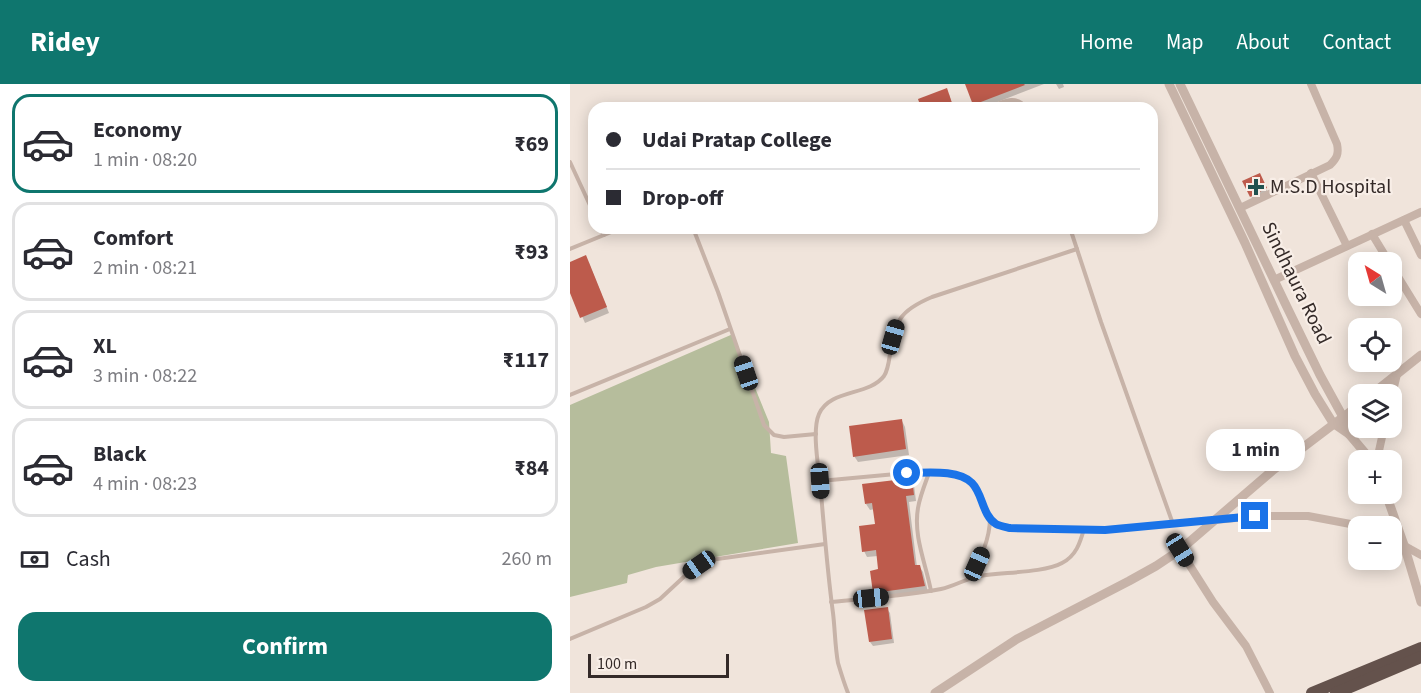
<!DOCTYPE html>
<meta charset="utf-8">
<style>
:root{--surface:#fff;--page:#f7f7f7;--text:#2b2b33;--muted:#7c7c81;--line:#e1e1e2;--accent:#0f766e}
body{margin:0;font-family:"Source Sans 3",sans-serif;background:var(--page);color:var(--text);height:100vh;display:flex;flex-direction:column;font-size:22px;white-space:nowrap}
*{box-sizing:border-box;margin:0}
p{font-size:20px;color:var(--muted)}
.icon{flex:none;width:33px;height:33px;fill:none;stroke:currentColor;stroke-width:2;stroke-linecap:round;stroke-linejoin:round}
.map{position:relative;flex:1;overflow:hidden}
.details{display:flex;flex-direction:column;background:var(--surface);width:570px}
.details>*{flex:none}
.guide{position:absolute;left:18px;top:18px;width:570px;height:132px;border-radius:18px;box-shadow:0 3px 15px #0003;display:grid;align-content:center;height:132px;padding:0 18px;background:var(--surface)}
.needle{width:39px;rotate:323deg}
.buttons{position:absolute;left:778px;top:168px;display:grid;gap:12px}
.buttons a{display:grid;place-items:center;width:54px;height:54px;border-radius:12px;background:var(--surface);box-shadow:0 3px 15px #0003;font-size:30px}
.scale{position:absolute;left:18px;bottom:15px;width:141px;box-sizing:border-box;padding-left:6px;border:3px solid #342a28;border-top:0;font-size:16px;line-height:21px;white-space:nowrap;color:#342a28;-webkit-text-stroke:4px #f8eee7;paint-order:stroke}
.end{position:absolute;width:27px;height:27px;margin:-14px;border:8px solid #1a73e8;background:#fff;box-shadow:0 0 0 3px #fff}
.from{border-radius:50%}
.bubble{position:absolute;height:42px;border-radius:18px;background:var(--surface);box-shadow:0 3px 15px #0003;font-size:20px;font-weight:700;line-height:42px;text-align:center}
.car{position:absolute;width:18px;height:36px;margin:-18px -9px;border-radius:8px;box-shadow:0 0 4px 2px #0007;background:linear-gradient(#222 24%,#8ab4d8 0 40%,#222 0 76%,#8ab4d8 0 86%,#222 0)}
.guide b{display:flex;align-items:center;gap:21px;height:57px;font-size:22px}
.guide b+b{border-top:2px solid var(--line)}
.guide i{width:15px;height:15px;background:var(--text)}
ul{padding:10px 0 0;list-style:none}
li{display:flex;align-items:center;gap:18px;height:99px;margin:0 12px 9px;padding:0 6px;border:3px solid var(--line);border-radius:18px}
li div{flex:1}
li b{display:block;font-size:22px}
li em{font-style:normal;font-weight:700}
li.current{border-color:var(--accent)}
li>.icon{width:54px;height:54px;stroke-width:1.5}
.pay{display:flex;align-items:center;gap:15px;height:66px;padding:0 18px;font-size:22px}
.pay p{margin-inline-start:auto}
.cta{display:flex;gap:12px;margin-top:auto;padding:12px 18px}
.cta a{flex:1;height:69px;border-radius:18px;background:var(--accent);color:#fff;font-size:24px;font-weight:700;line-height:69px;text-align:center}
header{display:flex;align-items:center;gap:36px;box-sizing:border-box;height:84px;padding:0 30px;background:var(--accent);color:#fff}
header strong{font-size:28px}
nav{display:flex;gap:33px;margin-inline-start:auto;font-size:21px}
main{display:flex;flex:1;min-height:0}
.map>svg:first-child{display:block}
.green{fill:#b6bd9c}
.shadow{fill:#0003}
.building{fill:#bd5b4c}
.lines{fill:none;stroke-linecap:round;stroke-linejoin:round}
.service{stroke:#c7b3a8;stroke-width:4}
.minor{stroke:#c7b3a8;stroke-width:8}
.tertiary{stroke:#c7b3a8;stroke-width:9}
.trunk{stroke:#64524c;stroke-width:12}
.route{stroke:#1a73e8;stroke-width:8}
.poi-dot{fill:#205250;stroke:#f8eee7;stroke-width:2}
.labels{text-anchor:middle;dominant-baseline:central;stroke-width:4.5;stroke-linejoin:round;paint-order:stroke}
.poi-label{font-size:20px;fill:#342a28;stroke:#f8eee7;text-anchor:start}
.street-label{font-size:20px;fill:#342a28;stroke:#f8eee7}
</style>
<header>
<strong>Ridey</strong>
<nav><a>Home</a><a>Map</a><a>About</a><a>Contact</a></nav>
</header>
<main>
<section class="details">
<ul>
<li class="current"><svg class="icon" aria-label="car" viewBox="0 0 24 24"><path d="M5 17H2v-5l4-1 3-4h7l3 4 3 1v5h-3M9 17h6M6 11h13"/><circle cx="7" cy="17" r="2"/><circle cx="17" cy="17" r="2"/></svg><div><b>Economy</b><p>1 min · 08:20</p></div><em>₹69</em></li>
<li><svg class="icon" aria-label="car" viewBox="0 0 24 24"><path d="M5 17H2v-5l4-1 3-4h7l3 4 3 1v5h-3M9 17h6M6 11h13"/><circle cx="7" cy="17" r="2"/><circle cx="17" cy="17" r="2"/></svg><div><b>Comfort</b><p>2 min · 08:21</p></div><em>₹93</em></li>
<li><svg class="icon" aria-label="car" viewBox="0 0 24 24"><path d="M5 17H2v-5l4-1 3-4h7l3 4 3 1v5h-3M9 17h6M6 11h13"/><circle cx="7" cy="17" r="2"/><circle cx="17" cy="17" r="2"/></svg><div><b>XL</b><p>3 min · 08:22</p></div><em>₹117</em></li>
<li><svg class="icon" aria-label="car" viewBox="0 0 24 24"><path d="M5 17H2v-5l4-1 3-4h7l3 4 3 1v5h-3M9 17h6M6 11h13"/><circle cx="7" cy="17" r="2"/><circle cx="17" cy="17" r="2"/></svg><div><b>Black</b><p>4 min · 08:23</p></div><em>₹84</em></li>
</ul>
<div class="pay"><svg class="icon" aria-label="cash" viewBox="0 0 24 24"><path d="M3 7h18v10H3z"/><circle cx="12" cy="12" r="2"/></svg>Cash<p>260 m</p></div>
<div class="cta"><a>Confirm</a></div>
</section>
<div class="map">
<svg width="851" height="609" viewBox="0 0 851 609">
<rect width="100%" height="100%" fill="#f0e4db"/>
<path class="green" d="M163,250L199,338L201,369L216,372L228,459L86,483L58,491L57,499L0,513V321Z"/>
<g class="shadow">
<path d="M397,0H474L412,24H407Z"/>
<path d="M486,0H493L494,3L489,5Z"/>
<path d="M379,10L383,23L353,24Z"/>
<path d="M689,91L698,109L683,116L674,98Z"/>
<path d="M0,179H19L39,229L15,239L0,205Z"/>
<path d="M332,337L335,343L339,371L288,378L284,372Z"/>
<path d="M341,395L344,401L346,417L339,418L347,483L349,482L353,488L358,508L308,514L304,508L310,487L308,472L297,473L294,467L307,442L305,425L300,426L296,420Z"/>
<path d="M317,525L320,529L324,559L303,562L300,558Z"/>
</g>
<g class="building">
<path d="M395,0H454L455,1L403,21Z"/>
<path d="M377,4L382,19L368,24H351L348,15Z"/>
<path d="M690,89L697,104L680,113L672,97Z"/>
<path d="M16,171L37,223L10,234L0,209V178Z"/>
<path d="M332,335L336,365L283,373L279,342Z"/>
<path d="M342,394L344,411L336,412L345,481H350L355,502L303,509L300,487L308,485L306,466L292,468L289,442L305,440L302,419L295,420L292,400Z"/>
<path d="M318,523L322,555L299,558L294,526Z"/>
</g>
<g class="lines">
<g class="service">
<path d="M418,24C431,19 446,9 456,24"/>
<path d="M0,78L24,130"/>
<path d="M30,144L34,151"/>
<path d="M123,144L148,208L194,341L204,351L214,353L246,350"/>
<path d="M500,144L531,238L603,440"/>
<path d="M0,165L51,144"/>
<path d="M0,311L160,245"/>
<path d="M359,389C355,400 350,412 348,424C343,452 356,480 361,507"/>
<path d="M250,397L337,389H380L395,395L402,399L408,408L413,422L420,434L426,440L440,444L535,446L641,436"/>
<path d="M400,494C410,475 420,456 420,434"/>
<path d="M261,518C298,514 335,512 371,505C385,502 397,494 410,492C432,488 474,489 492,479C506,472 510,459 514,445"/>
<path d="M0,555L76,523L90,515L118,489L129,481L140,476L255,460"/>
<path d="M278,609C274,599 271,589 268,579C265,563 265,545 263,529C257,485 254,442 250,398C248,380 242,346 249,330C260,305 299,312 314,292C318,286 319,277 320,270C326,236 329,227 362,213L507,165"/>
</g>
<g class="minor">
<path d="M741,89L777,162"/>
<path d="M670,124L760,81C767,74 769,70 767,60L741,0"/>
<path d="M834,136L851,171"/>
<path d="M802,150L819,178"/>
<path d="M822,183L851,230"/>
<path d="M704,196L851,128"/>
<path d="M822,311L827,290"/>
<path d="M807,376L814,344"/>
<path d="M645,436L685,432H738L791,442"/>
<path d="M822,455L851,471"/>
<path d="M610,466L643,518L676,562L700,609"/>
</g>
<g class="tertiary">
<path d="M599,0L675,159L725,272L745,310L763,339L779,350"/>
<path d="M610,0L715,219L750,291L773,333L779,350L801,376"/>
<path d="M802,310L851,271"/>
<path d="M816,410L834,461L851,518"/>
<path d="M365,609L447,555L559,497L586,482L610,466L702,387L789,321"/>
</g>
<g class="trunk">
<path d="M742,609L851,564"/>
<path d="M766,609L851,573"/>
</g>
</g>
<g class="lines">
<path class="route" d="M337,389C356,389 388,385 402,399C413,410 412,431 426,440C430,442 436,443 440,444L535,446L685,432"/>
</g>
<path class="poi-dot" d="M683 94h6v6h6v6h-6v6h-6v-6h-6v-6h6z"/>
<g class="labels">
<g class="poi-label">
<text x="700" y="103">M.S.D Hospital</text>
</g>
<g class="street-label">
<text transform="translate(726 199) rotate(64)">Sindhaura Road</text>
</g>
</g>
</svg>
<div class="buttons">
<a><svg class="needle" viewBox="-14 -14 28 28"><path d="M0-13l5 13h-10z" fill="#e53935"/><path d="M0 13l5-13h-10z" fill="#7c7c81"/></svg></a>
<a><svg class="icon" aria-label="locate" viewBox="0 0 24 24"><circle cx="12" cy="12" r="6"/><path d="M12 2v4M12 18v4M2 12h4M18 12h4"/></svg></a>
<a><svg class="icon" aria-label="layers" viewBox="0 0 24 24"><path d="M12 4l9 5-9 5-9-5zM3 14l9 5 9-5"/></svg></a>
<a>+</a>
<a>−</a>
</div>
<div class="scale">100 m</div>
<i class="end from" style="left:337px;top:389px"></i>
<i class="end" style="left:685px;top:432px"></i>
<div class="bubble" style="left:636px;top:345px;width:99px">1 min</div>
<i class="car" style="left:323px;top:253px;rotate:16deg"></i>
<i class="car" style="left:176px;top:289px;rotate:341deg"></i>
<i class="car" style="left:250px;top:397px;rotate:176deg"></i>
<i class="car" style="left:610px;top:466px;rotate:148deg"></i>
<i class="car" style="left:407px;top:480px;rotate:24deg"></i>
<i class="car" style="left:129px;top:481px;rotate:235deg"></i>
<i class="car" style="left:301px;top:514px;rotate:84deg"></i>
<div class="guide">
<b><i class="from"></i>Udai Pratap College</b>
<b><i></i>Drop-off</b>
</div>
</div>
</main>
